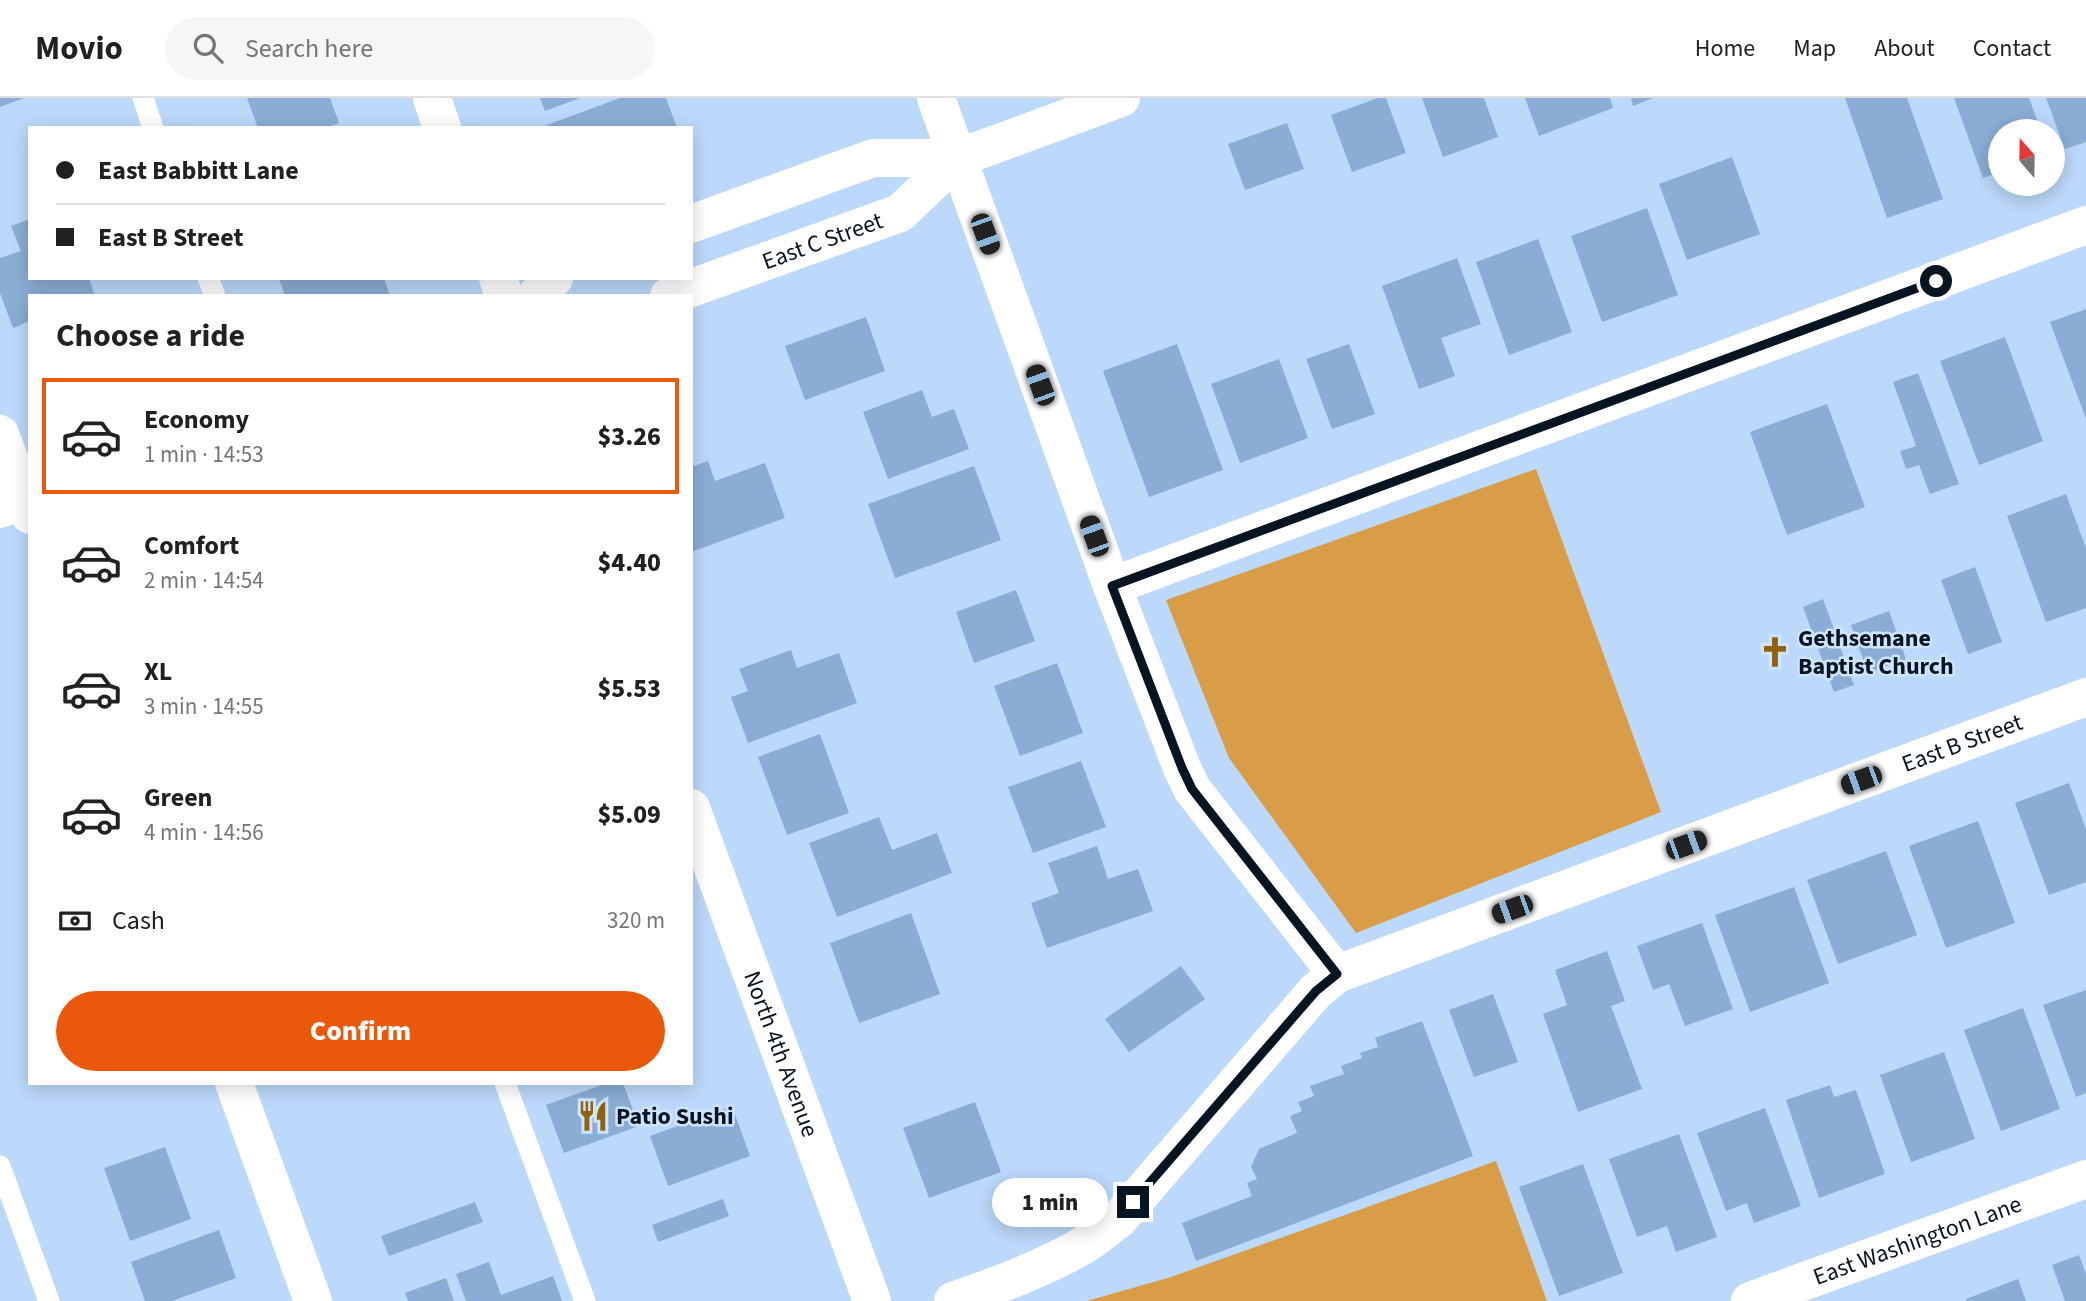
<!DOCTYPE html>
<meta charset="utf-8">
<style>
:root{--surface:#fff;--page:#f6f6f6;--text:#202124;--muted:#757577;--line:#e0e0e0;--accent:#ea580c}
body{margin:0;font-family:"Source Sans 3",sans-serif;background:var(--page);color:var(--text);height:100vh;display:flex;flex-direction:column;font-size:26px;white-space:nowrap}
*{box-sizing:border-box;margin:0}
p{font-size:23px;color:var(--muted)}
.icon{flex:none;width:38px;height:38px;fill:none;stroke:currentColor;stroke-width:2;stroke-linecap:round;stroke-linejoin:round}
.map{position:relative;flex:1;overflow:hidden}
.drawer{position:absolute;left:28px;top:196px;width:665px;height:791px;display:flex;flex-direction:column;background:var(--surface);border-radius:0px;box-shadow:0 4px 18px #0003}
.drawer>*{flex:none}
.banner{position:absolute;left:28px;top:28px;width:665px;height:154px;border-radius:0px;box-shadow:0 4px 18px #0003;display:grid;align-content:center;height:154px;padding:0 28px;background:var(--surface)}
.needle{width:46px;rotate:340deg}
.tools{position:absolute;left:1988px;top:21px;display:grid;gap:14px}
.tools a{display:grid;place-items:center;width:77px;height:77px;border-radius:50%;background:var(--surface);box-shadow:0 4px 18px #0003;font-size:35px}
.end{position:absolute;width:32px;height:32px;margin:-16px;border:9px solid #071422;background:#fff;box-shadow:0 0 0 4px #fff}
.from{border-radius:50%}
.bubble{position:absolute;height:49px;border-radius:24px;background:var(--surface);box-shadow:0 4px 18px #0003;font-size:23px;font-weight:800;line-height:49px;text-align:center}
.car{position:absolute;width:21px;height:42px;margin:-21px -10px;border-radius:9px;box-shadow:0 0 5px 2px #0007;background:linear-gradient(#222 24%,#8ab4d8 0 40%,#222 0 76%,#8ab4d8 0 86%,#222 0)}
.banner b{display:flex;align-items:center;gap:24px;height:66px;font-size:26px}
.banner b+b{border-top:2px solid var(--line)}
.banner i{width:18px;height:18px;background:var(--text)}
ul{padding:0;list-style:none}
li{display:flex;align-items:center;gap:21px;height:116px;margin:0 14px 10px;padding:0 14px;border:4px solid transparent;border-radius:0px}
li div{flex:1}
li b{display:block;font-size:26px}
li em{font-style:normal;font-weight:800}
li.on{border-color:var(--accent)}
li>.icon{width:63px;height:63px;stroke-width:1.5}
h2{padding:0 28px;font-size:32px;line-height:84px}
.pay{display:flex;align-items:center;gap:18px;height:77px;padding:0 28px;font-size:26px}
.pay p{margin-inline-start:auto}
.primary-button{display:flex;gap:14px;margin-top:auto;padding:14px 28px}
.primary-button a{flex:1;height:80px;border-radius:42px;background:var(--accent);color:#fff;font-size:28px;font-weight:800;line-height:80px;text-align:center}
header{display:flex;align-items:center;gap:42px;box-sizing:border-box;height:98px;padding:0 35px;background:var(--surface);border-bottom:2px solid var(--line)}
header strong{font-size:33px}
nav{display:flex;gap:38px;margin-inline-start:auto;font-size:24px}
.search{width:490px;height:63px;background:var(--page);display:flex;align-items:center;gap:18px;box-sizing:border-box;padding:0 24px;border-radius:38px;color:var(--muted);font-size:26px}
.map>svg:first-child{display:block}
.green{fill:#d99c47}
.building{fill:#8badd5}
.lines{fill:none;stroke-linecap:round;stroke-linejoin:round}
.lane{stroke:#fff;stroke-width:21}
.street{stroke:#fff;stroke-width:38}
.secondary{stroke:#fff;stroke-width:38}
.route{stroke:#071422;stroke-width:9}
.labels{text-anchor:middle;dominant-baseline:central;stroke-width:5;stroke-linejoin:round;paint-order:stroke}
.street-label{font-size:24px;fill:#071422;stroke:#cfe5fe}
.poi-label{font-size:24px;font-weight:bold;fill:#071422;stroke:#cfe5fe;text-anchor:start}
</style>
<header>
<strong>Movio</strong>
<div class="search"><svg class="icon" aria-label="search" viewBox="0 0 24 24"><circle cx="10" cy="10" r="6"/><path d="M15 15l6 6"/></svg>Search here</div>
<nav><a>Home</a><a>Map</a><a>About</a><a>Contact</a></nav>
</header>
<div class="map">
<svg width="2086" height="1203" viewBox="0 0 2086 1203">
<rect width="100%" height="100%" fill="#bcd8fa"/>
<g class="green">
<path d="M1536,371L1661,714L1356,835L1229,660L1166,502Z"/>
<path d="M1496,1063L1547,1203H1087L1171,1179Z"/>
</g>
<g class="building">
<path d="M0,0H24L0,9Z"/>
<path d="M247,0H330L339,25L325,30H258Z"/>
<path d="M540,0H580L545,13Z"/>
<path d="M620,0H666L677,30H539Z"/>
<path d="M1378,0H1386L1406,55L1352,74L1331,17Z"/>
<path d="M1422,0H1484L1498,39L1443,59Z"/>
<path d="M1525,0H1610L1613,10L1539,38Z"/>
<path d="M1631,0H1653L1633,8Z"/>
<path d="M1845,0H1907L1943,101L1887,120Z"/>
<path d="M1954,0H2029L2041,33H2000V74L1983,80Z"/>
<path d="M2046,0H2086V44L2065,51Z"/>
<path d="M1287,25L1304,71L1245,92L1228,46Z"/>
<path d="M1732,59L1760,136L1687,162L1659,86Z"/>
<path d="M1647,110L1678,197L1602,224L1571,138Z"/>
<path d="M30,121V180H89L95,198H30V223L13,230L0,195V160L21,153L11,128Z"/>
<path d="M1538,141L1572,234L1509,257L1476,164Z"/>
<path d="M1457,160L1481,226L1441,240L1455,278L1419,291L1382,188Z"/>
<path d="M279,180H384L390,198H285Z"/>
<path d="M2086,211V321L2050,224Z"/>
<path d="M866,219L885,273L805,302L785,248Z"/>
<path d="M2005,239L2043,343L1979,367L1940,263Z"/>
<path d="M1177,246L1223,372L1149,399L1103,273Z"/>
<path d="M1349,246L1375,316L1332,331L1306,261Z"/>
<path d="M1279,261L1308,340L1240,365L1211,286Z"/>
<path d="M1918,275L1959,386L1930,396L1919,367L1906,371L1900,353L1916,348L1893,284Z"/>
<path d="M922,292L932,319L954,311L969,351L888,381L863,314Z"/>
<path d="M1827,306L1865,409L1787,437L1750,334Z"/>
<path d="M708,363L715,383L765,365L785,420L691,454V369Z"/>
<path d="M974,368L1001,442L895,480L868,406Z"/>
<path d="M2066,396L2086,450V510L2046,524L2007,418Z"/>
<path d="M1975,469L2002,544L1968,556L1941,482Z"/>
<path d="M1016,492L1035,543L974,565L956,514Z"/>
<path d="M1823,501L1854,587L1834,594L1803,509Z"/>
<path d="M1889,513L1906,561L1868,575L1851,527Z"/>
<path d="M791,552L797,570L839,555L857,605L748,645L731,599L748,593L739,571Z"/>
<path d="M1057,565L1083,635L1020,658L994,588Z"/>
<path d="M820,636L849,715L787,737L758,659Z"/>
<path d="M1081,663L1106,729L1033,755L1008,689Z"/>
<path d="M2069,685L2086,731V784L2049,797L2015,705Z"/>
<path d="M879,719L892,752L937,735L952,775L837,819L809,745Z"/>
<path d="M1978,723L2015,825L1946,850L1909,748Z"/>
<path d="M1097,748L1108,781L1138,771L1153,813L1047,850L1031,805L1059,795L1048,765Z"/>
<path d="M1886,753L1917,837L1838,866L1807,782Z"/>
<path d="M1794,789L1829,885L1750,914L1715,817Z"/>
<path d="M911,815L940,896L859,925L830,845Z"/>
<path d="M1702,825L1733,911L1685,928L1669,886L1653,892L1637,848Z"/>
<path d="M1607,853L1625,903L1611,908L1642,991L1578,1014L1543,916L1567,907L1555,872Z"/>
<path d="M1181,868L1205,901L1129,954L1105,921Z"/>
<path d="M2086,892V995L2076,999L2043,907Z"/>
<path d="M1493,896L1518,964L1474,979L1449,912Z"/>
<path d="M2023,910L2060,1011L2001,1033L1964,932Z"/>
<path d="M1422,923L1473,1058L1196,1163L1182,1125L1252,1098L1247,1085L1257,1081L1251,1069L1259,1051L1297,1035L1290,1018L1302,1013L1298,1004L1314,998L1310,988L1344,976L1341,968L1362,960L1360,955L1378,949L1375,940Z"/>
<path d="M1944,954L1975,1041L1911,1064L1880,977Z"/>
<path d="M607,985H623L639,1028L564,1055L546,1007Z"/>
<path d="M1830,987L1834,999L1856,992L1885,1076L1819,1100L1786,1002Z"/>
<path d="M975,1004L1001,1074L929,1100L903,1030Z"/>
<path d="M732,1008L750,1058L668,1088L650,1038Z"/>
<path d="M1765,1010L1801,1108L1754,1125L1747,1105L1726,1113L1697,1035Z"/>
<path d="M1679,1036L1717,1139L1676,1154L1667,1128L1637,1139L1609,1061Z"/>
<path d="M165,1049L191,1121L130,1143L104,1070Z"/>
<path d="M1583,1066L1623,1175L1559,1198L1519,1089Z"/>
<path d="M723,1101L729,1118L658,1144L652,1127Z"/>
<path d="M475,1104L483,1124L389,1158L381,1138Z"/>
<path d="M219,1132L236,1180L172,1203H145L131,1164Z"/>
<path d="M2079,1157L2086,1176V1203H2065L2052,1167Z"/>
<path d="M489,1164L501,1197L553,1178L562,1203H466L456,1176Z"/>
<path d="M446,1180L454,1203H408L405,1195Z"/>
<path d="M2018,1181L2026,1203H1966V1201Z"/>
</g>
<g class="lines">
<g class="lane">
<path d="M143,0L153,30"/>
<path d="M208,180L215,198"/>
<path d="M505,985L585,1203"/>
<path d="M0,1068L49,1203"/>
</g>
<g class="street">
<path d="M936,0L1112,488L1182,670L1192,691L1337,876"/>
<path d="M691,126L873,60H958L1121,0"/>
<path d="M536,198L554,180"/>
<path id="s1" d="M669,198L900,115L958,60"/>
<path d="M0,336L30,417"/>
<path d="M1112,488L2086,127"/>
<path d="M234,985L313,1203"/>
<path id="s2" d="M953,1203C998,1187 1046,1170 1087,1145C1098,1138 1108,1129 1118,1122L1316,893L1337,876L2086,599"/>
<path id="s3" d="M1750,1203L2086,1081"/>
</g>
<g class="secondary">
<path d="M432,0L442,30"/>
<path d="M498,180L504,198"/>
<path d="M0,411L30,400"/>
<path id="s4" d="M691,710L872,1203"/>
</g>
</g>
<g class="lines">
<path class="route" d="M1133,1104L1316,893L1337,876L1192,691L1182,670L1112,488L1936,183"/>
</g>
<defs>
<symbol id="church-bare" viewBox="-9 -9 18 18"><path d="M-1.2-6h2.4v3.5h3.3v2.4h-3.3V6h-2.4V-.1h-3.3v-2.4h3.3Z" fill="#926110" stroke="#cfe5fe" stroke-width="2.5" paint-order="stroke"/></symbol>
<symbol id="restaurant-bare" viewBox="-9 -9 18 18"><path d="M-5-6h1v4h1v-4h1v4h1v-4h1v5L-1.5 .5V6h-2V.5L-5-1ZM5-6V6H3V1.5H1.5Q1.5-4 5-6Z" fill="#926110" stroke="#cfe5fe" stroke-width="2.5" paint-order="stroke"/></symbol>
</defs>
<g fill-rule="evenodd">
<use href="#church-bare" x="1753" y="532" width="44" height="44"/>
<use href="#restaurant-bare" x="571" y="996" width="44" height="44"/>
</g>
<g class="labels">
<g class="street-label">
<text stroke="none"><textPath href="#s1" startOffset="163">East C Street</textPath></text>
<text stroke="none"><textPath href="#s2" startOffset="1181">East B Street</textPath></text>
<text stroke="none"><textPath href="#s4" startOffset="262">North 4th Avenue</textPath></text>
<text stroke="none"><textPath href="#s3" startOffset="178">East Washington Lane</textPath></text>
</g>
<g class="poi-label">
<text x="1798" y="540">Gethsemane<tspan x="1798" dy="28">Baptist Church</tspan></text>
<text x="616" y="1018">Patio Sushi</text>
</g>
</g>
</svg>
<div class="tools">
<a><svg class="needle" viewBox="-14 -14 28 28"><path d="M0-13l5 13h-10z" fill="#e53935"/><path d="M0 13l5-13h-10z" fill="#757577"/></svg></a>
</div>
<i class="end from" style="left:1936px;top:183px"></i>
<i class="end" style="left:1133px;top:1104px"></i>
<div class="bubble" style="left:992px;top:1080px;width:116px">1 min</div>
<i class="car" style="left:985px;top:136px;rotate:160deg"></i>
<i class="car" style="left:1040px;top:287px;rotate:340deg"></i>
<i class="car" style="left:1094px;top:438px;rotate:340deg"></i>
<i class="car" style="left:1861px;top:682px;rotate:250deg"></i>
<i class="car" style="left:1686px;top:747px;rotate:70deg"></i>
<i class="car" style="left:1512px;top:811px;rotate:250deg"></i>
<div class="banner">
<b><i class="from"></i>East Babbitt Lane</b>
<b><i></i>East B Street</b>
</div>
<section class="drawer">
<h2>Choose a ride</h2>
<ul>
<li class="on"><svg class="icon" aria-label="car" viewBox="0 0 24 24"><path d="M5 17H2v-5l4-1 3-4h7l3 4 3 1v5h-3M9 17h6M6 11h13"/><circle cx="7" cy="17" r="2"/><circle cx="17" cy="17" r="2"/></svg><div><b>Economy</b><p>1 min · 14:53</p></div><em>$3.26</em></li>
<li><svg class="icon" aria-label="car" viewBox="0 0 24 24"><path d="M5 17H2v-5l4-1 3-4h7l3 4 3 1v5h-3M9 17h6M6 11h13"/><circle cx="7" cy="17" r="2"/><circle cx="17" cy="17" r="2"/></svg><div><b>Comfort</b><p>2 min · 14:54</p></div><em>$4.40</em></li>
<li><svg class="icon" aria-label="car" viewBox="0 0 24 24"><path d="M5 17H2v-5l4-1 3-4h7l3 4 3 1v5h-3M9 17h6M6 11h13"/><circle cx="7" cy="17" r="2"/><circle cx="17" cy="17" r="2"/></svg><div><b>XL</b><p>3 min · 14:55</p></div><em>$5.53</em></li>
<li><svg class="icon" aria-label="car" viewBox="0 0 24 24"><path d="M5 17H2v-5l4-1 3-4h7l3 4 3 1v5h-3M9 17h6M6 11h13"/><circle cx="7" cy="17" r="2"/><circle cx="17" cy="17" r="2"/></svg><div><b>Green</b><p>4 min · 14:56</p></div><em>$5.09</em></li>
</ul>
<div class="pay"><svg class="icon" aria-label="cash" viewBox="0 0 24 24"><path d="M3 7h18v10H3z"/><circle cx="12" cy="12" r="2"/></svg>Cash<p>320 m</p></div>
<div class="primary-button"><a>Confirm</a></div>
</section>
</div>
